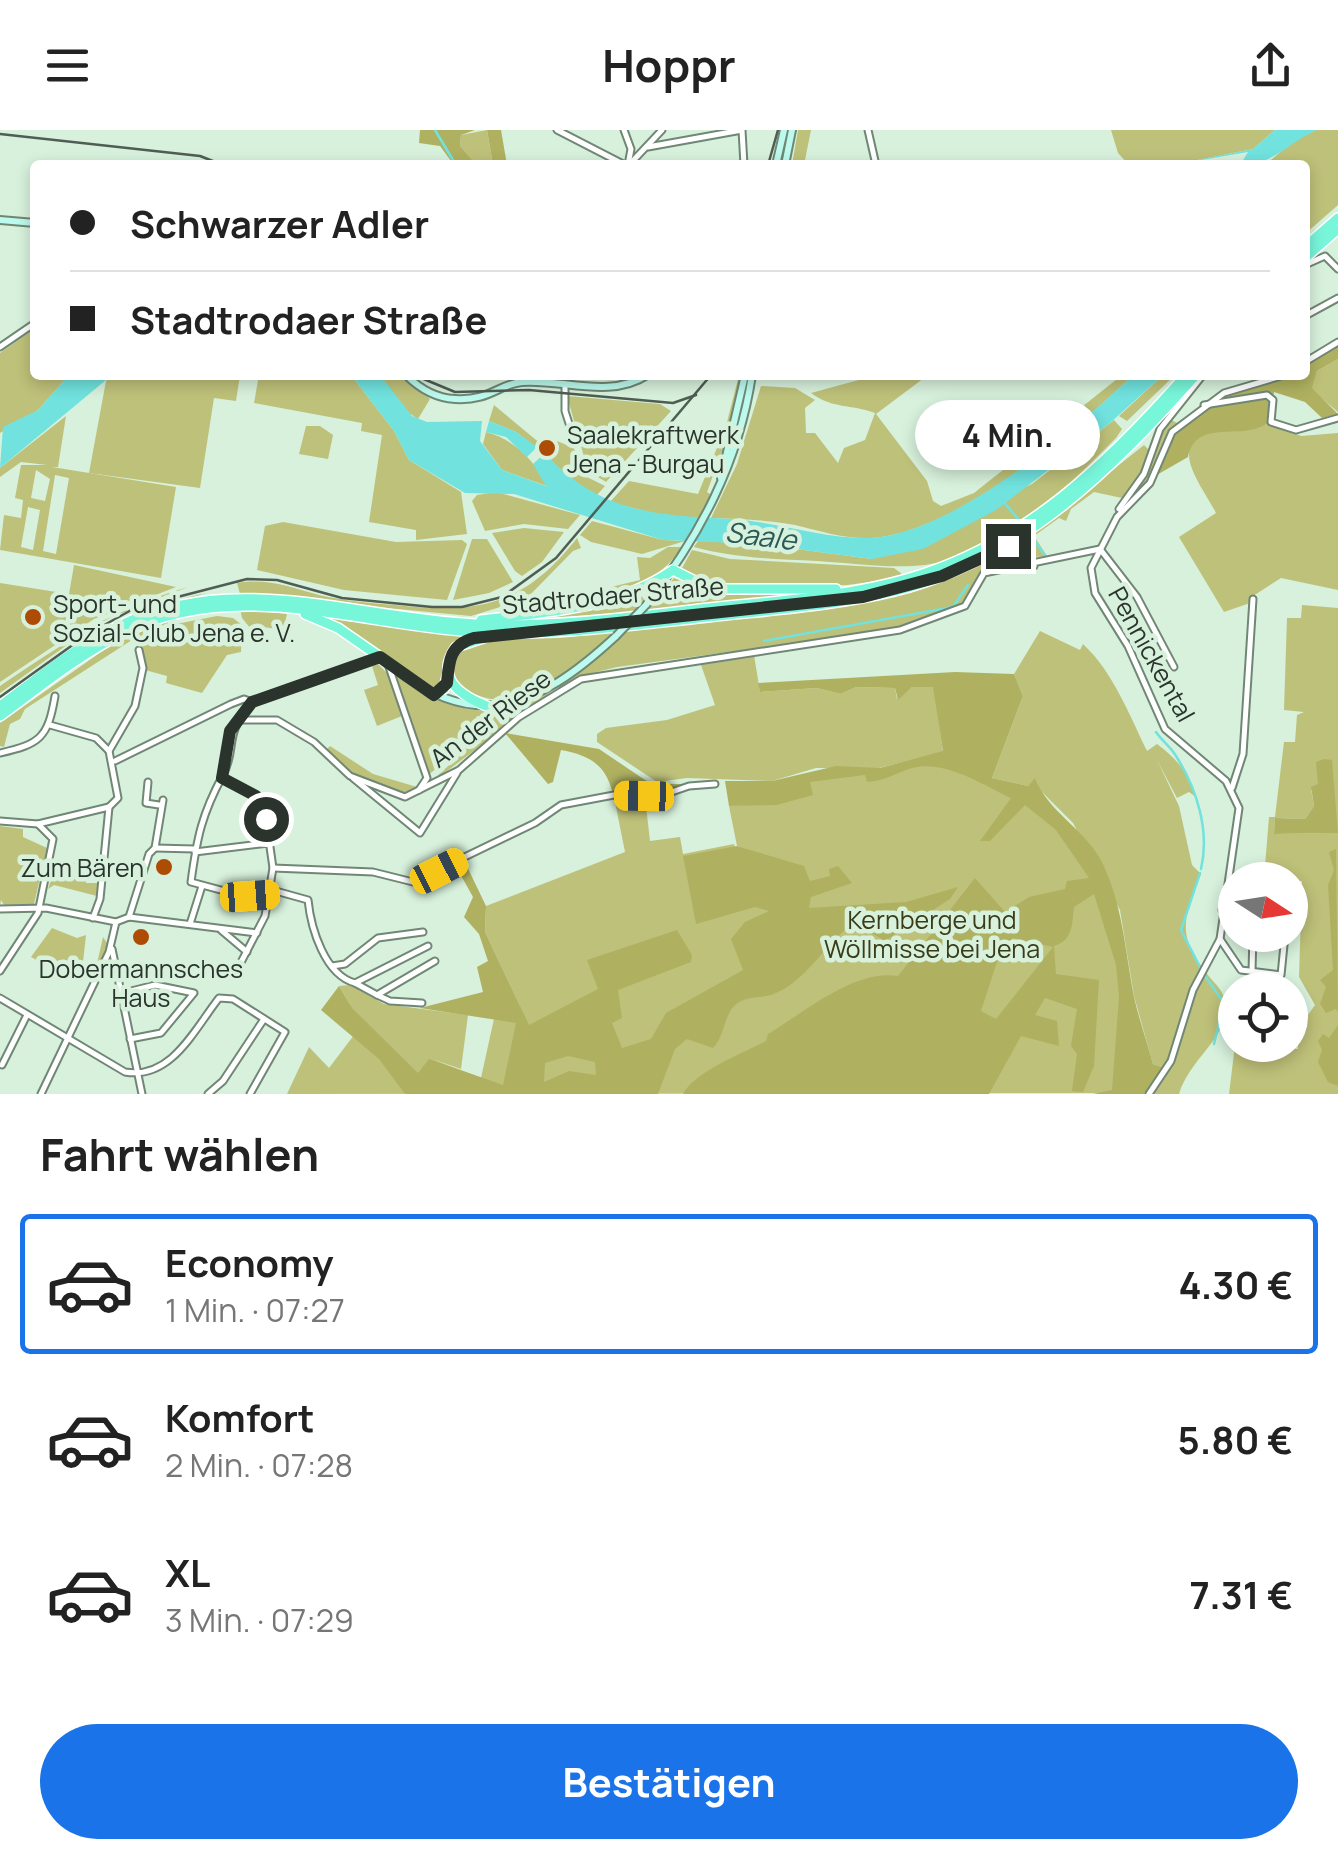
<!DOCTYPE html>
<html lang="de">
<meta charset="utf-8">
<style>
:root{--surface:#fff;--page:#f6f6f6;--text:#222;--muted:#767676;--line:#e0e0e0;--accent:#1a73e8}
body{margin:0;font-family:Manrope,sans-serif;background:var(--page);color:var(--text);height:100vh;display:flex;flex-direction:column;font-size:38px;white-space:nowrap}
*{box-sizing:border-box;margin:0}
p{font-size:32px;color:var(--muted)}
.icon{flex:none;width:55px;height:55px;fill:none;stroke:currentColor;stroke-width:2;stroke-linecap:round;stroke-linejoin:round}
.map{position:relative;height:964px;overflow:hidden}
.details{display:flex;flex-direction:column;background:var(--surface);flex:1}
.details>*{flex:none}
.guide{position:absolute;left:30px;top:30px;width:1280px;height:220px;border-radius:10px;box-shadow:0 5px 15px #0003;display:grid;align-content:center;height:220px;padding:0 40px;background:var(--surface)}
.needle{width:65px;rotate:102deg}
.fabs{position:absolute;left:1218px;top:732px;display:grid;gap:20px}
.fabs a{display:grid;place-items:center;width:90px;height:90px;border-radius:50%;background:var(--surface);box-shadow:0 5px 15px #0003;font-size:50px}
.end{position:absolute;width:45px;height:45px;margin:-22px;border:12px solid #2a342c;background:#fff;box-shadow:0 0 0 5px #fff}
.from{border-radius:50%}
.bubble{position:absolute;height:70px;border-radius:35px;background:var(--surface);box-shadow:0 5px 15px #0003;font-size:32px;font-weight:700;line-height:70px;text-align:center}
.car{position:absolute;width:30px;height:60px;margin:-30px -15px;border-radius:12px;box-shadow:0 0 8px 2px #0007;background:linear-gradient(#f5c518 24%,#345 0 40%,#f5c518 0 76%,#345 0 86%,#f5c518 0)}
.guide b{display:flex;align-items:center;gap:35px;height:95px;font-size:38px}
.guide b+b{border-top:2px solid var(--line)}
.guide i{width:25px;height:25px;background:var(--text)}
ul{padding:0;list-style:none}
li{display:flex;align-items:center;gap:30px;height:140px;margin:0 20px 15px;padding:0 20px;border:5px solid transparent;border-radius:10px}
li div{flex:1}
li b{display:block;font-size:38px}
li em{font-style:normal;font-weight:700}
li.current{border-color:var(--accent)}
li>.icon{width:90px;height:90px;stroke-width:1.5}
h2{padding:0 40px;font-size:45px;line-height:120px}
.action{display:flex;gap:20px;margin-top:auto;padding:20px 40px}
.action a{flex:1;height:115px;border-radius:60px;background:var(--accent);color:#fff;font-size:40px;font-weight:700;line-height:115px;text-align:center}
header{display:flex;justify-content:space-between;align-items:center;height:130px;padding:0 40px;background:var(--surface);font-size:45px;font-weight:700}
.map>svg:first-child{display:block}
.green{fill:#bec179;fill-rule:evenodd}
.forest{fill:#afb160;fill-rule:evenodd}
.water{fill:#71e2de}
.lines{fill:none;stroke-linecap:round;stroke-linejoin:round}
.stream{stroke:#71e2de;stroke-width:2.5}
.street-casing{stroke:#708775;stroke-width:9}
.secondary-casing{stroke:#708775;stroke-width:10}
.primary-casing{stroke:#fff;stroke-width:12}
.street{stroke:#fff;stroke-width:5}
.secondary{stroke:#bcfaed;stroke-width:6}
.primary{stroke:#78f6da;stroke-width:9}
.tram{stroke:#505d53;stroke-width:2.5}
.secondary-bridge-casing{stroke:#708775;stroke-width:10;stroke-linecap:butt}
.secondary-bridge{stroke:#bcfaed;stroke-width:6}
.route{stroke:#2a342c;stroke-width:12}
.poi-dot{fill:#ad4c04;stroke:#d7f1dc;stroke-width:4}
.labels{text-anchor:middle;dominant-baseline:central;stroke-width:9;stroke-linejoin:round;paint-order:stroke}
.poi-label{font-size:25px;fill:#2a342c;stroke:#d7f1dc;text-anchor:start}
.street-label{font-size:25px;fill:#2a342c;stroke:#d7f1dc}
.park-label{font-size:25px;fill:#3a3b17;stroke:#d7f1dc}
.water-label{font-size:28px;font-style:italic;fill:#295a59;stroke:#d7f1dc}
</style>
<header><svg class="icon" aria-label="menu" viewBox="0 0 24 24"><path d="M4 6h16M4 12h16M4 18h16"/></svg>Hoppr<svg class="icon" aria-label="share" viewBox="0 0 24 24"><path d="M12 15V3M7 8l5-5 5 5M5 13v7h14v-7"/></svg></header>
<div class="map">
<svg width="1338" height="964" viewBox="0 0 1338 964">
<rect width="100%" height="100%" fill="#d7f1dc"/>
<g class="green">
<path d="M487,0L493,35H477L460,16L461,5Z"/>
<path d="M798,0H811L804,35H792Z"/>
<path d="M1111,0H1275L1253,19L1172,35H1129L1118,23Z"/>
<path d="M1316,0H1338V75L1305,104V35H1265L1296,9Z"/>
<path d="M35,198V245H69L38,280L0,303V223Z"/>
<path d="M1338,229V282L1311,259L1317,241Z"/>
<path d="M112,245H240L236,271L214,268L200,358L89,343L106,251Z"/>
<path d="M259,245H351L394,301L409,330L461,362L467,404L416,410V400L369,392L382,305L361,301L362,293L254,273Z"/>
<path d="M380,245H400L430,269L418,289L403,279Z"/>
<path d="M739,245H743L729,302L707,362L713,366L700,388L676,389L610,372L629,351L698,364L726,296Z"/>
<path d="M877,245H928L876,284L927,351L933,371L941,376L974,363L1122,245H1133C1075,301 952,405 870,408C843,409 821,401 795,395C769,390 738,389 711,388L737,334L761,256L795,258L815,270L805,278L806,303H815L838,333L844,318L865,310L875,283C851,274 832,279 811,263Z"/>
<path d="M1163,245H1175L1127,291L1119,286Z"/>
<path d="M567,266L660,274L671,281L606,352L588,341Z"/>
<path d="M494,275C511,289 526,302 544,316L540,320L516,302L489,291Z"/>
<path d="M66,286L58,337H52L176,357L161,448L0,420L4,385L21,388L23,370L15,368L21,335H47L21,332L0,347V338ZM36,340L50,349L45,371L31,368ZM55,345L69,348L56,424L43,421ZM28,377L40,380L33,420L21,417Z"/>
<path d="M1168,288L1179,294L1168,305L1151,346L1125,374L1145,346Z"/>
<path d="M1114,290L1122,299L1116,308C1066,359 999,424 925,435C891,439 851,433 817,431C775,429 734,428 694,417L698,411L759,414L872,429L1032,354Z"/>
<path d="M1269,292L1301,306L1338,303V460L1281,448L1250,468V473L1224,482L1179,407L1216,383C1208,367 1189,342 1189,325C1188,290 1250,307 1269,292Z"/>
<path d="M306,296H320L333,305L328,329L299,324Z"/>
<path d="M486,302C514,309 535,331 547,356L502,340L483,314Z"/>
<path d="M557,311L574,318L585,346L605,356L597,365L567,348L545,323Z"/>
<path d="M1144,315L1151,322L1143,342L1122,368L1094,362L1071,379L1066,391L1059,388L1034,406L1047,426L1034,427L1025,410Z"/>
<path d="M496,362L580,385L568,399L524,394L485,401L472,371L477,365Z"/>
<path d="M592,391L663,410L685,411L642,424L591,412L580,405Z"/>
<path d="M283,392L396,412L462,410L467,414L447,470L344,460L257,440L265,396Z"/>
<path d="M524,398L564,402L542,432L522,446L515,441L492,403Z"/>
<path d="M577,408L581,418L573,421L526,469L471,486L240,464L237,453C268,448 289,457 319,465C344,471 370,473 395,475C478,484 524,476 577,408Z"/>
<path d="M472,409H487L513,452L489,463L453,470Z"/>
<path d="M668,417H682C647,472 564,478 503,483L640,450L637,427L650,428Z"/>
<path d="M692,420L730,429L894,438L906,447L847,455L715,457L682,438Z"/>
<path d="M1010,420L1019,422L1026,433L983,441L964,474L899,499L617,537L584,545L555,560L631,498L829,475L975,436Z"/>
<path d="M74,435L176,457L94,489L0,552V453L69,464Z"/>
<path d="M674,448L707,460L832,461L646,482Z"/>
<path d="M188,457L99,492L0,563V556C64,513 113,479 188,457Z"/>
<path d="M206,463L119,492L0,572C7,560 24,551 36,542C98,497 134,479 206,463Z"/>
<path d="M639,464L644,469L633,482L499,491Z"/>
<path d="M1302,475L1338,478V964H1229L1235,915L1298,919V899L1315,875L1299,847L1302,751L1264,748L1269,687H1275L1284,612H1295L1297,585L1304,582L1284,580L1287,488H1301ZM1311,659L1332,703L1274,704L1275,688L1305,689L1314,676Z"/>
<path d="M240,478L287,484L283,500L257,496L255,504L242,488Z"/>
<path d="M311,484L482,506L456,515L444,554L435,562Z"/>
<path d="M217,486L233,488L242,495L241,522L227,525L202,563L166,553L167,546L145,540L144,525L135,508L25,579L20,589L10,594L4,617L0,616V593L111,515L164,492L171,491V495Z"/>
<path d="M617,499C569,544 517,600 452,551L450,542L456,521L481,510Z"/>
<path d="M1040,501L1080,520L1083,514C1113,542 1129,584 1147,621L1157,614C1178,630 1188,642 1196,667L1189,662L1177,668L1157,630L1179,676L1192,735L1201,744C1181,795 1177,806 1212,850C1220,858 1225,865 1226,877C1227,908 1189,930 1179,964H1147L1165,938L1153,934L1134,866L1120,780L1073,693L1040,660L1035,649L1028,656L992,648L1023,566L1014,544Z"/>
<path d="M754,525L760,562L817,558L841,564L856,557L895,558L897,569L912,557L934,556L943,622L879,638H816L772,651L687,648L657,652L597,612V604L606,598L667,590L715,575L700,532Z"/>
<path d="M378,534L388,544L402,586L377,596L364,560L378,555L372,536Z"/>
<path d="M397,544C433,570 469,589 515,577C527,574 540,566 551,563L423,659L458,627L475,602L478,604L493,588L477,586L462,619L428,645L393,545Z"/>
<path d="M330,616L373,644L417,657L406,666L354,645L326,620Z"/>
<path d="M906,635H957L1067,698L1102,744L1125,852L1120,963L287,964L309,917L329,938L354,905L349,873L339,856L350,855L384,874L468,885L461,939L432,929L481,948L497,875L520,876L485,802L486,776L625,722L614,667H645L650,711L680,707L683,724L734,714L747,759L789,733L737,716L729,676L783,673L779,654Z"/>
<path d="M0,696L23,699V707L47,718L34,774L4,775L1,770L0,776Z"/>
<path d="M71,732L99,739H88L86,753H97V766L54,755L48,759L54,742L67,745Z"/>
<path d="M52,798L77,808L86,805L83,832L97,834L103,807L109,816L99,837L83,836L76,851L31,827Z"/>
</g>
<g class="forest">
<path d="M420,0H475L461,5L460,16L477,35H454L440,16L419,13Z"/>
<path d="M487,0H501L507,35H493Z"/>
<path d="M1338,215V229L1317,241L1312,258L1338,284L1322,288L1305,272L1274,262L1269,292C1243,313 1197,286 1188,327L1155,346L1172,306L1210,278L1209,274L1225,264L1305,245V236Z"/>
<path d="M955,542L1014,544L1023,566L992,648L1028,656L1035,648C1047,681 1086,700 1102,732C1123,776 1125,820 1134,867C1139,889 1147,912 1153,934L1165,938L1147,964H1093L1112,960L1119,867L1116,835L1094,764L1074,777C1072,795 1073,810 1054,816L1056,844L1099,850L1094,936L1083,962L1072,961L1077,924L1071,916L1077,879L1045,868L1035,885L1057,891L1059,916L1021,906L989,964H683C696,941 741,924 766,911L768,904C805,882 854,839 898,846L975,748L1005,782L1029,767L1065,759L1067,751L1089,748L1056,700L1025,675L990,711H980L1011,668C983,655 945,629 912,638C895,643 886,651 867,652L865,645L810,652L813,665L777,675L729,676L725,651H772L836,636L880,638L943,621L933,557H912L898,570L895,558L856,557L841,564L817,558L760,562L758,553ZM1013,808L1053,817L996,889L981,881L997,832Z"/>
<path d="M505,603L599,619L651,654H705L665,664L613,665C607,635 589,625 561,620L553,652L548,654Z"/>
<path d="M1324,629L1332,630L1338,703L1274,704L1275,688L1305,689L1314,676L1311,657L1318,654L1316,632Z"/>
<path d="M737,716L804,736L810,751L830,746L829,739L838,736L852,753L811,767L809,778L906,772L958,757L950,769L885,811L854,793C826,812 805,854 771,865C758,869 746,865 734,876C724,887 724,907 713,918L687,909L675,919L658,964H405L379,929L321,880L339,856L352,878L418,943L429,929L503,955L516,893L420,878L483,862L477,837L488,831L479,804L464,787L473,767L453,731L462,726L486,776L485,802L529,895L598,859L587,830L677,800L692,825L691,832L618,860L622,888L612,893L622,918L651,909L666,883L743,840L731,809L745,792L769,781L755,777L696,794L683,726ZM568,926L595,932L596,945L569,941L544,952L545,933Z"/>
<path d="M1336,719L1338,882L1336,879L1326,883L1320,874L1326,857L1320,850L1333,840L1328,755L1334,740L1329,722Z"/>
<path d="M1338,895V956L1328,952L1318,932L1322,920L1318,911L1323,904L1329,908Z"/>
</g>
<g class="water">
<path d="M1275,0H1316C1287,14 1273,35 1240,35L1248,22L1172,35L1253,19Z"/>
<path d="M69,245H112L0,338L3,297L38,280Z"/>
<path d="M351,245H380L412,286L427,292L482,291L480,311L502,340L546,356L533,334L545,323C599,383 655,385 731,389C777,392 820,408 866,408C948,408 1074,301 1133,245H1163L1110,293L996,380L923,419L872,429L759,414L663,410L514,364L465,363L409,330L394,301Z"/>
<path d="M489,291L516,302L537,317L527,327L506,307L486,302Z"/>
</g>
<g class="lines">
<g class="stream">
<path d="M435,0L456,35"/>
<path d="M1003,371L1018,389"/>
<path d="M1032,407L1046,427"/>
<path d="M764,511L953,477L968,455"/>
<path d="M1156,602C1162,611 1171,617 1176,626C1197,659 1210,701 1201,739"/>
<path d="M1200,743L1181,800L1201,839"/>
<path d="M1205,846L1224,873L1214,914"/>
</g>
<defs>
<g id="street">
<path d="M557,0L625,35"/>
<path d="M624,0L631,19L628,35"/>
<path d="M868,0L876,35"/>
<path d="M648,17L742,0L744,35"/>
<path d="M629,35L662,0"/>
<path d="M1305,135L1325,126L1338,139"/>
<path d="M1305,186L1338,168"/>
<path d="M0,217L35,193"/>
<path d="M1305,232L1338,212"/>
<path d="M521,246L523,245"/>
<path d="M565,254V281L573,306"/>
<path d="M1204,275L1267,265L1273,270L1271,292L1296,300L1338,288"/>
<path d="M1119,379L1144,344L1160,299L1203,245"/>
<path d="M1016,409L1034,436"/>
<path d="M1100,419L1137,467L1174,537"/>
<path d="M388,534L427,648L419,660"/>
<path d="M252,572C222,608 238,615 223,645C202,684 197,707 191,752L269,773"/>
<path d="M252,572L377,528"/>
<path d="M238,590H277L314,612L350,646L405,667L459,640L519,587L581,549L900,500L965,476L984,443L1100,419"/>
<path d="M50,595L96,608L109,621"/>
<path d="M0,623C40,614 48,608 55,566"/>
<path d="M115,631L231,574L244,569L252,572"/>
<path d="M222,647L256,666L266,689L273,738L265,786L237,840"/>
<path d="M353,648L420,703L457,643"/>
<path d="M148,652L146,673L159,675"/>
<path d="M1232,658L1243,624L1253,469"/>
<path d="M109,677L118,668L109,621L135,576L143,538L139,520"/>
<path d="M0,691L38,694L109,677"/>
<path d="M155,718L195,719"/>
<path d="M195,722L269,713"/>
<path d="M273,738L373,742L413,752L535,693L561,675L614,665H663L689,656L715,654"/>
<path d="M272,760L308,770C311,799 325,845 355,853L428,816"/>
<path d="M0,779L46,778L116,792L129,787"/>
<path d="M1222,780L1235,781"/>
<path d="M129,787L257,803"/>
<path d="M129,787L149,724L155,718L163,670"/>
<path d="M93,788L100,769L109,677"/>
<path d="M190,794L202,756"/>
<path d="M221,800L247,822"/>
<path d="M1220,809L1241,840L1281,845L1285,805"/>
<path d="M112,819L142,964"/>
<path d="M332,836L345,834L378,808L423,802"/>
<path d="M0,841L38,783L53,709L38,694"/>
<path d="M1252,841L1253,805"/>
<path d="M355,853L377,865L435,831"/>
<path d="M123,863L155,855L194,863L161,903L130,909"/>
<path d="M377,865L390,871L422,873"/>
<path d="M0,868L125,942C171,950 194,900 219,868L233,869L285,902L250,964"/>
<path d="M2,935L27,885"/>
<path d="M41,964L109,822L116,792"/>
<path d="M208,964L223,951L264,889"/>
<path d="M1149,964L1171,931L1193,860L1220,809L1239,678L1226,651L1165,599L1128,516L1095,463L1091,438L1117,387L1150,353L1172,302L1224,263L1285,245"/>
</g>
<g id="secondary">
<path d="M776,35L784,0"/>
<path d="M785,35L792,0"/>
<path d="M0,90L35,93"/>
<path d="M406,245C420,259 435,268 455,269C490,271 499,254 522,252C563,249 610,269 647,245"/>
<path d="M721,348L745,245"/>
<path d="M646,475C700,406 739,332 752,245"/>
<path d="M380,527C472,606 535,581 616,506"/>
</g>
<g id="primary">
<path d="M1305,117L1338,88"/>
<path d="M1305,128L1338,99"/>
<path d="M305,484L338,498L380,527"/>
<path d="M481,490C546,482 617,479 673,440L711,459H836"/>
<path d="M486,507L456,517C434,549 461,566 489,577"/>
<path d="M434,565L444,559L447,546"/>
<path d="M0,576C38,548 76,516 119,496C235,439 354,488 475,494C553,498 631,487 709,478C776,471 845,467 910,448C1026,414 1108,333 1186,245"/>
<path d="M0,586C40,557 80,524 125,502C237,447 358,495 474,502C552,507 631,495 708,487C770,480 834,476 895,461C1024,428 1110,341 1196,245"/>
</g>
</defs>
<use href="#street" class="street-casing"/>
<use href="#secondary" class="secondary-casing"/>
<use href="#primary" class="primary-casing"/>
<use href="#street" class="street"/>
<use href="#secondary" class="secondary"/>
<use href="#primary" class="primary"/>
<g class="tram">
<path d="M0,4L200,26L223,35"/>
<path d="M768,35L778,0"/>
<path d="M414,245L455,262L529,260L673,273L696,265"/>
<path d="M0,567L88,504L135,478L247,449L277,450L342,468L432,477H462L502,467L556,428L711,245"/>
</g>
<defs>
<path id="secondary-bridge" d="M616,506L646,475"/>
</defs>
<use href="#secondary-bridge" class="secondary-bridge-casing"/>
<use href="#secondary-bridge" class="secondary-bridge"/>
</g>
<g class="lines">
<path class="route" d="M266,689L256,666L222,648L230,601L252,572L380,527L434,565L447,553C449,530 450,515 474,508L863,467L942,446L1008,416"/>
</g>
<g class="poi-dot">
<circle cx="547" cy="318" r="10"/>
<circle cx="33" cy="487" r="10"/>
<circle cx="164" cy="737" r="10"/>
<circle cx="141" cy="807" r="10"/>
</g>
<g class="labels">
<g class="poi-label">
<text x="567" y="304">Saalekraftwerk<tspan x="567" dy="29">Jena - Burgau</tspan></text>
<text x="53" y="473">Sport- und<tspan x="53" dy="29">Sozial-Club Jena e. V.</tspan></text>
<text x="144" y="737" text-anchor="end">Zum Bären</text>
<text x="141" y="838" text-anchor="middle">Dobermannsches<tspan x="141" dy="29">Haus</tspan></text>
</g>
<g class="street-label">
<text transform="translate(613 465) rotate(-5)">Stadtrodaer Straße</text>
<text transform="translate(1152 524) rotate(61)">Pennickental</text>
<text transform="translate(490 588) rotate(-37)">An der Riese</text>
</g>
<g class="park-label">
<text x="932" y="789">Kernberge und<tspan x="932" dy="29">Wöllmisse bei Jena</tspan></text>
</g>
<g class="water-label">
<text transform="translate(761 405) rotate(7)">Saale</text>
</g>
</g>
</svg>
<div class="fabs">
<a><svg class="needle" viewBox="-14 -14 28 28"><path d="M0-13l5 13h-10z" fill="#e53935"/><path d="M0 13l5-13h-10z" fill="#767676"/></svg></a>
<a><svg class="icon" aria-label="locate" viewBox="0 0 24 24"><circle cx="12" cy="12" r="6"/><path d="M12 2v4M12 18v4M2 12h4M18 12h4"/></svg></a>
</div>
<i class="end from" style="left:266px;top:689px"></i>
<i class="end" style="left:1008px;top:416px"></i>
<div class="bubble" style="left:915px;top:270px;width:185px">4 Min.</div>
<i class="car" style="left:644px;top:666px;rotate:271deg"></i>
<i class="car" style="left:439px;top:741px;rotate:63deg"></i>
<i class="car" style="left:250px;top:766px;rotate:86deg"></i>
<div class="guide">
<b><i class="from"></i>Schwarzer Adler</b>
<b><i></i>Stadtrodaer Straße</b>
</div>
</div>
<section class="details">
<h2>Fahrt wählen</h2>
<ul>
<li class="current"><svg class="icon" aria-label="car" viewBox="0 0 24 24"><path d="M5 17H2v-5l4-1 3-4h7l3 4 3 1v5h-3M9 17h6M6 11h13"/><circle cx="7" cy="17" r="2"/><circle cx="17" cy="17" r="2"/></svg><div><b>Economy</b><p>1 Min. · 07:27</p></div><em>4.30 €</em></li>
<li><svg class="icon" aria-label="car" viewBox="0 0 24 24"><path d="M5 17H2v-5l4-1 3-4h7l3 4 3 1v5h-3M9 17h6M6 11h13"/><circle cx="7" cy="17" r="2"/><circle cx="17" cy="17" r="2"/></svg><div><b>Komfort</b><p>2 Min. · 07:28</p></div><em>5.80 €</em></li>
<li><svg class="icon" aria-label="car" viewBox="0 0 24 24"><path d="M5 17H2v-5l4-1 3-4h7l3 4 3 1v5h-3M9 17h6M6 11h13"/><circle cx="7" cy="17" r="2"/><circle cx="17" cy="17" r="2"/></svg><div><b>XL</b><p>3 Min. · 07:29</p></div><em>7.31 €</em></li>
</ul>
<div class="action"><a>Bestätigen</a></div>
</section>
